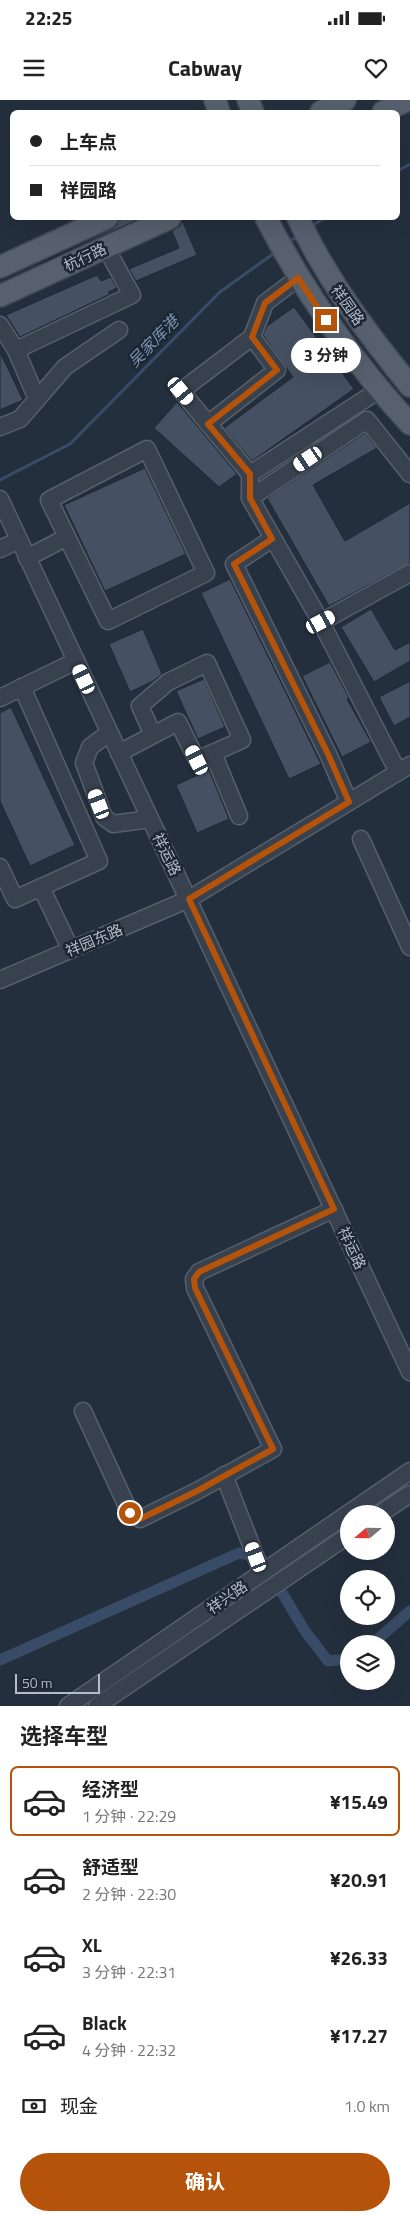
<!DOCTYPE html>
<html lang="zh">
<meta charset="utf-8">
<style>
:root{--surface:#fff;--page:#f2f2f2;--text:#222;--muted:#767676;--line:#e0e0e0;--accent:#b45309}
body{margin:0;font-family:"Titillium Web","Noto Sans SC",sans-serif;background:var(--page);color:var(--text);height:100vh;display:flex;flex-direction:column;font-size:19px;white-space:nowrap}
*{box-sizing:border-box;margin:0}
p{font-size:16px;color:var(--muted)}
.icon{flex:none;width:28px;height:28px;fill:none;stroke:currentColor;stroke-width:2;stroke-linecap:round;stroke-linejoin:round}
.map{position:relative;height:1606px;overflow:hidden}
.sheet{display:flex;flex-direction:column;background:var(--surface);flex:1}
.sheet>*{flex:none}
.guide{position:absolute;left:10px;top:10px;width:390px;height:110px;border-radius:8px;box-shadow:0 5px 20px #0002;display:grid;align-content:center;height:110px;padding:0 20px;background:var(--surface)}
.needle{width:32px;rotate:250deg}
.controls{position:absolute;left:340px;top:1405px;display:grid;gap:10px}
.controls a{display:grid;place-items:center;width:55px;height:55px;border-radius:50%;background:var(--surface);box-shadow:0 5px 20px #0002;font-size:25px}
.scale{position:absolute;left:15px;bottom:12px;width:85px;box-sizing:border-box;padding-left:5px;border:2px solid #b4bcc9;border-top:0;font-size:14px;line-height:18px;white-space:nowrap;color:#b4bcc9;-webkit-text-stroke:4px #1d2633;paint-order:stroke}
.end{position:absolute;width:22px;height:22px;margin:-11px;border:6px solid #b45309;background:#fff;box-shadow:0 0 0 2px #fff}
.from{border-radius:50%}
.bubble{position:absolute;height:35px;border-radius:18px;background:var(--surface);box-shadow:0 5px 20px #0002;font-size:16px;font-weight:700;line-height:35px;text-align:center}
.car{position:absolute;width:15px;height:30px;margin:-15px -8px;border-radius:6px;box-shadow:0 0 4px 1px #0007;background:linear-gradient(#fff 24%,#345 0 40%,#fff 0 76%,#345 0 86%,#fff 0)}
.guide b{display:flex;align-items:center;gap:18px;height:48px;font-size:19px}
.guide b+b{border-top:1px solid var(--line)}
.guide i{width:12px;height:12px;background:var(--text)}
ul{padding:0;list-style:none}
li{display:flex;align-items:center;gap:15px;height:70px;margin:0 10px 8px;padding:0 10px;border:2px solid transparent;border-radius:8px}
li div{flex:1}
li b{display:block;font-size:19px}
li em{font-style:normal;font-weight:700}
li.current{border-color:var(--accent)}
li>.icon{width:45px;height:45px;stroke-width:1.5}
h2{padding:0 20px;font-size:22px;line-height:60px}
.pay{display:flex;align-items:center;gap:12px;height:55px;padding:0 20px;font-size:19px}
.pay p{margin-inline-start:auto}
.button{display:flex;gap:10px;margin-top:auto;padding:10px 20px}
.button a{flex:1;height:58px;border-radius:30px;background:var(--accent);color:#fff;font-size:20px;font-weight:700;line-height:58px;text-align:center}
.status{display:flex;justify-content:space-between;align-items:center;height:35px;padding:0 25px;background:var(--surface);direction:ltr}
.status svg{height:14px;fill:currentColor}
header{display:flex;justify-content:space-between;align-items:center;height:65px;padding:0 20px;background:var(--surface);font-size:22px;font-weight:700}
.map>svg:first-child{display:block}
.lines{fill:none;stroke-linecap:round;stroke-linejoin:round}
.stream{stroke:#394c67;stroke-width:3}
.canal{stroke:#394c67;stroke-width:11}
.building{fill:#455162;stroke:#1f2835}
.minor-casing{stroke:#565f6c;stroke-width:19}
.major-casing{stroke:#414a57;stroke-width:24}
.path{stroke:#44595c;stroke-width:2;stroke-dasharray:4 4;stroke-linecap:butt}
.minor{stroke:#38414e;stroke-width:16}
.major{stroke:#56606e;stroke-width:21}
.route{stroke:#b45309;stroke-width:6}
.labels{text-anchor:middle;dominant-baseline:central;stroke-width:5;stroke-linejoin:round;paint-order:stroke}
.street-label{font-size:15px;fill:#b4bcc9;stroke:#1d2633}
.water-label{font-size:16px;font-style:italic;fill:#7c92b1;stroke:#1d2633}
</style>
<div class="status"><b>22:25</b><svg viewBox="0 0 49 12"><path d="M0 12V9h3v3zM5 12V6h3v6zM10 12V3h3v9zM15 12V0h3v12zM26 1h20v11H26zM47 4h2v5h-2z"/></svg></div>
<header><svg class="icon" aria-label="menu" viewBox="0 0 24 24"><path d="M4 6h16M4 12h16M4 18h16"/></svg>Cabway<svg class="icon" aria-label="heart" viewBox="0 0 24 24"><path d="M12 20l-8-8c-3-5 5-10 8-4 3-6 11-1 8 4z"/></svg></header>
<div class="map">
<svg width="410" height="1606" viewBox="0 0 410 1606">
<rect width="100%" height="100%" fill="#242f3e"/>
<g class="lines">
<g class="stream">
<path d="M398,71L410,64"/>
<path d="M311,127L324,118"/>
<path d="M288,143L299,135"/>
<path d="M0,380L70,344L220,192L277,151"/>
</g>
<g class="canal">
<path d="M372,1544L410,1511"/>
<path d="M0,1560L239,1453L261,1458L305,1531L328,1561L349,1559"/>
</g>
</g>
<g class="building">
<path d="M119,118H141L40,164L112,129L117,125Z"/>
<path d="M182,120L197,155L136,181L129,169L179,148L172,131L180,126Z"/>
<path d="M97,175L101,181L111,177L117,188L108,192L110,194L20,237L6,215Z"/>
<path d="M294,207L354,289L252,361L224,328L293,277L263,235L267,226Z"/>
<path d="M0,252L23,300L0,310Z"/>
<path d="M177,302L237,374L219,387L154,328Z"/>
<path d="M365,333L377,348L313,385L345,441L410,403V463L329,506L267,398Z"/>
<path d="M145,368L186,454L105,491L64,405Z"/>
<path d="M230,479L321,664L289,679L201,493Z"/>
<path d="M371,509L395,550L410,542V561L374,582L341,527Z"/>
<path d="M143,529L162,574L153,581L130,592L109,544Z"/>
<path d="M330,562L349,598L347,599L371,642L342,657L302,576Z"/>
<path d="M204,579L225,627L198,639L176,591Z"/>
<path d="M410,581V617L394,626L379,597Z"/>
<path d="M11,607L75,745L30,766L0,701V613Z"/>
<path d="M209,670L229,719L197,733L176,685Z"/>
</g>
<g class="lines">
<defs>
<g id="minor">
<path d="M298,178L265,203L252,237L181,291L250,374L379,290"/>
<path d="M0,225L16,250L37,299"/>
<path d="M16,250L132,195L106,148"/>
<path d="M208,324L277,270L252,237"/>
<path d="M0,327L20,319L65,267L119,230"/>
<path d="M250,374V398L321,522L398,672"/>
<path d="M250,398L367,320L410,374"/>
<path d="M0,399L410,1272"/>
<path d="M272,439L234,464L328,654L349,702"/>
<path d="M0,449L19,440"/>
<path d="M27,458L67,437L108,521L206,473L147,349L49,400L67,437"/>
<path d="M321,522L410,473"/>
<path d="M0,598L76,561"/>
<path d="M109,633L90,647L84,663L104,717L113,724L150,719"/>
<path d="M119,653L178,622L197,660L242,640L207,563L168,582L140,606L153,635"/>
<path d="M213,653L239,716"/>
<path d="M361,739L410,847"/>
<path d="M0,767L15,799L99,761L22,587"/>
<path d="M41,787L71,850"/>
<path d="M0,880L189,799L410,665"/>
<path d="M83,1311L130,1413L140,1419L197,1391L273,1349L195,1188L194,1179L199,1172L334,1109"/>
<path d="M224,1375L262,1473"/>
<path d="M380,1414L410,1394"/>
<path d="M68,1606L410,1371"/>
<path d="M97,1606L349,1435"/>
</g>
<g id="major">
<path d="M215,0L219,12"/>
<path d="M248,0L253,12"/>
<path d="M321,12L345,0"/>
<path d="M383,12L408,0"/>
<path d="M266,118C305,193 353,262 410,324"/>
<path d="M298,118C327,180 367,233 410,286"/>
<path d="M0,167L107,118"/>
<path d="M0,196L170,118"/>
</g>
</defs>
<use href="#minor" class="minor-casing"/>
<use href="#major" class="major-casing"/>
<path class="path" d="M136,173L141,171"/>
<use href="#minor" class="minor"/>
<use href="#major" class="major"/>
</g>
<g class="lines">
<path class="route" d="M130,1413L140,1419L197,1391L273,1349L195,1188L194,1179L199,1172L334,1109L189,799L349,702L328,654L234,464L272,439L250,398V374L208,324L277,270L252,237L265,203L298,178L326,220"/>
</g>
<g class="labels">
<g class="street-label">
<text transform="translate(85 157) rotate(-25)">杭行路</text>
<text transform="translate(348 205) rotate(55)">祥园路</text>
<text transform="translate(167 754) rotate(64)">祥运路</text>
<text transform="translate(94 840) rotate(-23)">祥园东路</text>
<text transform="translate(352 1148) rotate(65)">祥运路</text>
<text transform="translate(227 1497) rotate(-35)">祥兴路</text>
</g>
<g class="water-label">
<text transform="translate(153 241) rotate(-46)">吴家库港</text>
</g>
</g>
</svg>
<div class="controls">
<a><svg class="needle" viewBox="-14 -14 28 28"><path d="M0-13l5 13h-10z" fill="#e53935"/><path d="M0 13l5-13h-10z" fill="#767676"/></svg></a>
<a><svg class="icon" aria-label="locate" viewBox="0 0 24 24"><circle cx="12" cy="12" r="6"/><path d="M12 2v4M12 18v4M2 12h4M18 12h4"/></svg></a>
<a><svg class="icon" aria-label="layers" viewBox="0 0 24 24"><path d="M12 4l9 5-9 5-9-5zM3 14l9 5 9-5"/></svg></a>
</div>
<div class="scale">50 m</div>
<i class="end from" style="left:130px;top:1413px"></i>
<i class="end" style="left:326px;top:220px"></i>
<div class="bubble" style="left:291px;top:238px;width:70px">3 分钟</div>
<i class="car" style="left:181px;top:291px;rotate:140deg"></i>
<i class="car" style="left:308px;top:359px;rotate:236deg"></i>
<i class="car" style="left:321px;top:522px;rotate:62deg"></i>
<i class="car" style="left:84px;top:579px;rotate:335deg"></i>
<i class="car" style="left:197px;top:660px;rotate:334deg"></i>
<i class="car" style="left:99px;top:704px;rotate:339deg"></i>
<i class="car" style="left:256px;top:1457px;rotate:339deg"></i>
<div class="guide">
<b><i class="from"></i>上车点</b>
<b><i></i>祥园路</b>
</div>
</div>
<section class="sheet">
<h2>选择车型</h2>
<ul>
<li class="current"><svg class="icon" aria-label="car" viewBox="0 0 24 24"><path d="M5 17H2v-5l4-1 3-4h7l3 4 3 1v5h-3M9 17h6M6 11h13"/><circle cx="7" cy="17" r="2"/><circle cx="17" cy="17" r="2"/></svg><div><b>经济型</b><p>1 分钟 · 22:29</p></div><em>¥15.49</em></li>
<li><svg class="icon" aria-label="car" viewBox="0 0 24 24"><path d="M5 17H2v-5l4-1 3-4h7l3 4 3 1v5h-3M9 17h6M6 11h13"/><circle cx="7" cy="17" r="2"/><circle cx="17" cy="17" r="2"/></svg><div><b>舒适型</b><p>2 分钟 · 22:30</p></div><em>¥20.91</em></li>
<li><svg class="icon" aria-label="car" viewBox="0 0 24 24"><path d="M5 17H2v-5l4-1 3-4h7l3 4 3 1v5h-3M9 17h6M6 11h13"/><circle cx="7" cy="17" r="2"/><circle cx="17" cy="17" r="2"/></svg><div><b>XL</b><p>3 分钟 · 22:31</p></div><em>¥26.33</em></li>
<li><svg class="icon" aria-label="car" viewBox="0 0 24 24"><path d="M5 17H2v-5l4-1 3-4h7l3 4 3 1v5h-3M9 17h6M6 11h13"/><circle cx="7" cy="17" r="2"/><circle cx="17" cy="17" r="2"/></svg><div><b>Black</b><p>4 分钟 · 22:32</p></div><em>¥17.27</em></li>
</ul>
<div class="pay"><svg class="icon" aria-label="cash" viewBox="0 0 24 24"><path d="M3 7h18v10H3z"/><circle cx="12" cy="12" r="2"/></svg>现金<p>1.0 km</p></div>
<div class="button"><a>确认</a></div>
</section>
